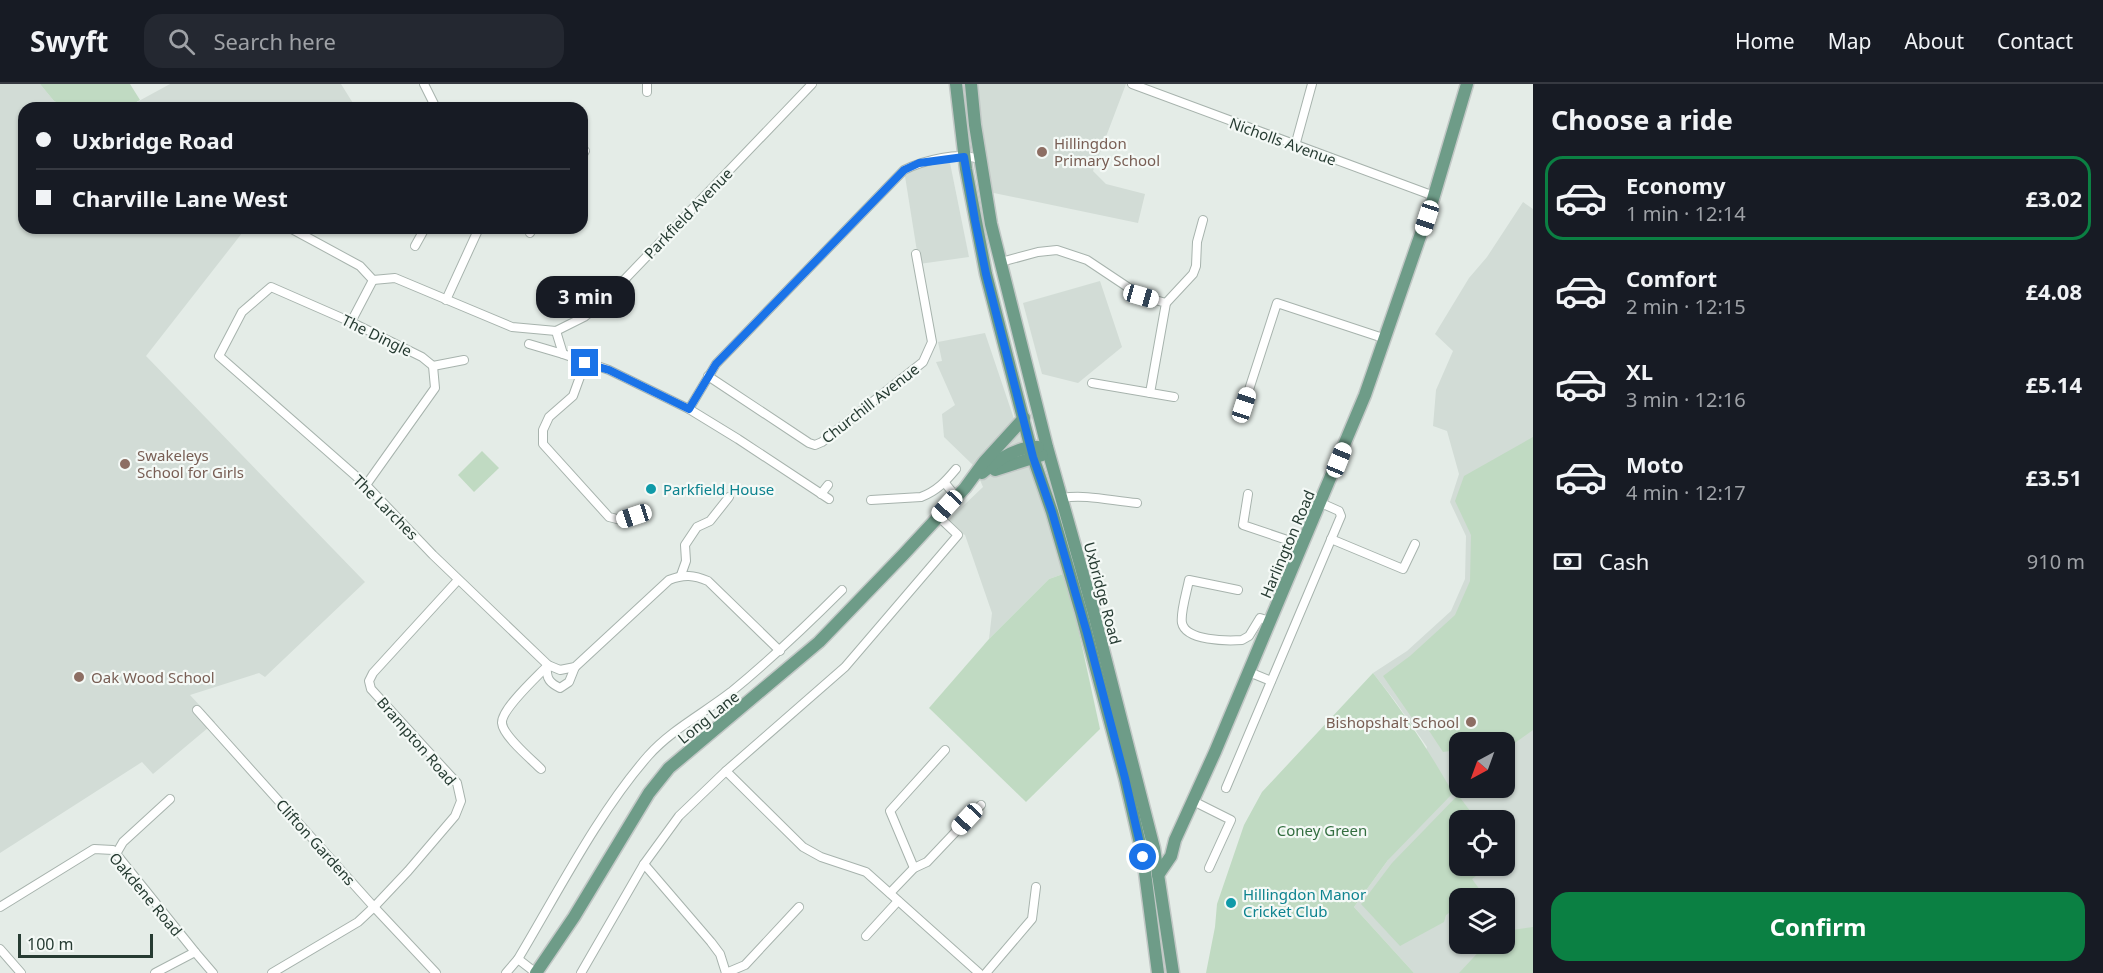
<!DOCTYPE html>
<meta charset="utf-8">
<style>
:root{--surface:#171b24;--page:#242831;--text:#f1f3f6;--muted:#9ea1a6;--line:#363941;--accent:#0b8043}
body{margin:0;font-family:"Noto Sans",sans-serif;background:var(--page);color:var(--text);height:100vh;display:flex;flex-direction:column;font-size:22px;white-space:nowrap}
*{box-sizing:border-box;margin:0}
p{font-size:20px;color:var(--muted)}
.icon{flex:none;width:33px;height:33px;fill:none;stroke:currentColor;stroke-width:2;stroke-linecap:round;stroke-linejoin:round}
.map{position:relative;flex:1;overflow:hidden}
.details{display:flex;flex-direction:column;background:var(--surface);width:570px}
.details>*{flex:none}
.top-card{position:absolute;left:18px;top:18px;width:570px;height:132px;border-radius:18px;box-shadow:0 2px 4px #0004;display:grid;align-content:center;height:132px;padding:0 18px;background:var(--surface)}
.needle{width:39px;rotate:221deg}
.fabs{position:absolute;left:1449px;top:648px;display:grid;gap:12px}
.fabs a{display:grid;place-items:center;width:66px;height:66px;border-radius:12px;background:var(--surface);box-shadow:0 2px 4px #0004;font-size:30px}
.scale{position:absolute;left:18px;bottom:15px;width:135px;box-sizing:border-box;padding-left:6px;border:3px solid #263b32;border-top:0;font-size:16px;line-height:21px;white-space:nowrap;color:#263b32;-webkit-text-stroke:4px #f4f9f6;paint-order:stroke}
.end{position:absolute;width:27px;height:27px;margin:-14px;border:8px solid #1a73e8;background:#fff;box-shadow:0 0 0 3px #fff}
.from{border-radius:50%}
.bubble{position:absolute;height:42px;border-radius:18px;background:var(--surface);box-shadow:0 2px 4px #0004;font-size:20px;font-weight:700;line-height:42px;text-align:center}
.car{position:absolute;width:18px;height:36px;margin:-18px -9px;border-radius:8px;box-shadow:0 0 4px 2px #0007;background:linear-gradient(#fff 24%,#345 0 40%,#fff 0 76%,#345 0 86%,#fff 0)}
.top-card b{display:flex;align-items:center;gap:21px;height:57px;font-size:22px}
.top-card b+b{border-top:2px solid var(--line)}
.top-card i{width:15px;height:15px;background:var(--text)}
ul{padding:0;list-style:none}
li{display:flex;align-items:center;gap:18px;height:84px;margin:0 12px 9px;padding:0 6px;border:3px solid transparent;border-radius:18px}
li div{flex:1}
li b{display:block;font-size:22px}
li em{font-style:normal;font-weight:700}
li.selected{border-color:var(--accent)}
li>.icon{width:54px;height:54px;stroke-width:1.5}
h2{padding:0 18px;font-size:27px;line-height:72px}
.pay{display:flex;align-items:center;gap:15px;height:66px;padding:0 18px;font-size:22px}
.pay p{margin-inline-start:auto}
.primary-button{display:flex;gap:12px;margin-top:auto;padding:12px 18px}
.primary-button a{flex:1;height:69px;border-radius:18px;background:var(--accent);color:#fff;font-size:24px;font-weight:700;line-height:69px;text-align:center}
header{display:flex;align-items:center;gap:36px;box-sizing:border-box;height:84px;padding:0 30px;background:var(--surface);border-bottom:2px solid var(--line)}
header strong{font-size:28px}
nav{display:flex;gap:33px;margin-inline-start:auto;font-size:21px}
.search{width:420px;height:54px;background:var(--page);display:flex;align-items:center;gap:15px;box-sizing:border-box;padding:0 21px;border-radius:18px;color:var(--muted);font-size:22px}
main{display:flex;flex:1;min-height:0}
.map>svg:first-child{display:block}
.built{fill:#d2dcd6;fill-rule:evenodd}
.green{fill:#c0dac2}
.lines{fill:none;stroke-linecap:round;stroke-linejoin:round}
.minor-casing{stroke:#a7b3ad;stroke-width:10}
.primary-casing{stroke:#c2c8c6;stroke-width:15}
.minor{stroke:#fff;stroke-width:8}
.primary{stroke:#6e9c88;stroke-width:12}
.route{stroke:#1a73e8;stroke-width:8}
.education-dot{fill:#8d6e63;stroke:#f4f9f6;stroke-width:2}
.culture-dot{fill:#0f9aa8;stroke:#f4f9f6;stroke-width:2}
.labels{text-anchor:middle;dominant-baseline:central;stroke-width:4.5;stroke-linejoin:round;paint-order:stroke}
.street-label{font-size:15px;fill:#263b32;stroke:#f4f9f6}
.education-label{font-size:15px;fill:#785e54;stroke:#f4f9f6;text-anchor:start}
.culture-label{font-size:15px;fill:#0d838f;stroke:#f4f9f6;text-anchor:start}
.park-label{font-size:15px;fill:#346e40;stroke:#f4f9f6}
</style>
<header>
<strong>Swyft</strong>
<div class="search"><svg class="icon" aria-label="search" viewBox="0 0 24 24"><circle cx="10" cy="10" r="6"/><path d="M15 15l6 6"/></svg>Search here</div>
<nav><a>Home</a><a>Map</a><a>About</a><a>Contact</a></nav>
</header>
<main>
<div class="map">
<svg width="1533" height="889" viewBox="0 0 1533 889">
<rect width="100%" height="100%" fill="#e4ece7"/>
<g class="built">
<path d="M0,0H40L54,17L62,21L78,24H24V144H246L146,272L365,498L265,593L259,589L190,611L215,638L153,690L142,678L0,769Z"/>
<path d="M170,0H341L356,24H126Z"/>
<path d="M976,0H1126L1093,87L1106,100L1145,110L1138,139L989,108Z"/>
<path d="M949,74L969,173L919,180L904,86Z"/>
<path d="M1523,118L1533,125V889H1414L1354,823L1388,776L1427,663L1395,617L1373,589L1407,567L1451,527L1465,495L1466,452L1450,418L1459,390L1447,347L1433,342L1436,306L1453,267L1435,250L1469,194L1487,173ZM1460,658H1504V704H1460ZM1460,736H1504V782H1460ZM1460,814H1504V860H1460Z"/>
<path d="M1100,197L1122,263L1078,299L1042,290L1023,219Z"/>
<path d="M985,249L1066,489L1049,495L989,555L992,529L965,451L943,441L983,403L974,382L944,353L942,330L955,321L936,278L942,277L938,258Z"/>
</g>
<g class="green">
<path d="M40,0H130L140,16L126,24H75L62,21L54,17Z"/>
<path d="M1533,353V646L1505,666L1504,658H1460L1459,673L1450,667L1443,668L1420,633L1414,637L1383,592L1410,572L1455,531L1470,497L1471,451L1455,417L1464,392Z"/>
<path d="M482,367L499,384L474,408L458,391Z"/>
<path d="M1066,489L1100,645L1026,718L929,624L989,555L1049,495Z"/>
<path d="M1373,589C1403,627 1429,667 1453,709L1388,776L1354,823L1414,889H1206L1215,843L1217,820L1244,741L1262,708Z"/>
<path d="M1458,711L1477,736H1460V782H1489L1472,795L1480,806L1469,814H1460L1459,822L1446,831L1444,838L1400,862L1361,820L1392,779Z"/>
<path d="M1533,843V889H1459L1486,860H1504L1505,847Z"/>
</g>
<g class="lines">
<defs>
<g id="minor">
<path d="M424,0L436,24"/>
<path d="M1132,0L1434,112"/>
<path d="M647,8V0"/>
<path d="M1295,62L1312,0"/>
<path d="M582,72L585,67"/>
<path d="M290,144L360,182L373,196"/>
<path d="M530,149L533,144"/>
<path d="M415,162L425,144"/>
<path d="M1001,178L1038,168L1057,166L1087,176L1141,212L1166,219L1150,309"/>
<path d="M373,196L395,194L512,243L556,247L584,233L603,218L812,0"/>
<path d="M446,216L479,144"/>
<path d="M1166,219L1193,190L1196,182L1197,158L1203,136"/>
<path d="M351,238L373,196"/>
<path d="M556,247L563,270L609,286L689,325L738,355L829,415"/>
<path d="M529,260L563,270"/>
<path d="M585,279L573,312L549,333L543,346V360L609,433L621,436L634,432"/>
<path d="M433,282L464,276"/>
<path d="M708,292L809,359L815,361L822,358L923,278L932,258L916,170"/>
<path d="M1092,299L1174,313"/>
<path d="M1244,321L1277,219L1386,255"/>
<path d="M689,325L716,280L904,86C922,77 962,66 980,76"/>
<path d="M945,399L956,413"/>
<path d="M366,401L435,304L433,282L422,273L351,238L271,203L242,228L219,272L366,401L433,471L548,581L560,586L575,583L669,496C684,490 694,491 708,497L780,567"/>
<path d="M821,410L828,401"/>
<path d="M1248,410L1243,441L1302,461"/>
<path d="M1062,414C1086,410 1112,417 1137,419"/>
<path d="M871,416L921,413C937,407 946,397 956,385"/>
<path d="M1331,455L1403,485L1415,460"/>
<path d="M681,491L686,477L685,461L697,443L710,437L729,413"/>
<path d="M1238,506L1189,496C1187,507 1180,529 1182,539C1186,557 1227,557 1242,556L1249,552L1260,534L1270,537"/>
<path d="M547,583C546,595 550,599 560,604L569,598L575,583"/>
<path d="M1249,588L1271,597"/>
<path d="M197,626L374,823L436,889"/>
<path d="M541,685C531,675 503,652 502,639C501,625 538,592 548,581"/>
<path d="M726,687L803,763L821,773L866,788L979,889"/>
<path d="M1226,704L1341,432L1339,427L1321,419"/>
<path d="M1193,717L1231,736L1209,784"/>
<path d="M116,770L123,758L170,715"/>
<path d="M644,780L711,858L720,870L726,889"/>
<path d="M914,784L890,727L945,666"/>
<path d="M890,809L914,784L927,778L981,721"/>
<path d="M0,823L94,765L113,766L195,868"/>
<path d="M866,852L898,817"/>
<path d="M0,865L21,889"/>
<path d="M518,875C557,810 598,729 648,672C671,646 704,629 731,608C770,576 806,542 842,506"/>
<path d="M155,889L195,868L213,889"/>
<path d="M272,889L358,838L374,823L408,787L455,732L461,717L457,699L371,605L369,597L373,589L458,496"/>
<path d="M506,889L518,875L536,889"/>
<path d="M581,889L644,780L679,732L726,687L845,583L958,451L938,432"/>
<path d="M726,889L745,881L799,823"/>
<path d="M986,889L1032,835L1036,803"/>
</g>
<g id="primary">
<path d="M956,0L966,85L986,190L1033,373L1052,428L1081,528L1125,694L1143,773L1158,889"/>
<path d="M971,0L975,41L991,140L1047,363L1093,526L1154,764L1173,889"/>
<path d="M995,386L1042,371"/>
<path d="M982,389C997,376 1017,362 1038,363"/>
<path d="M1158,791L1171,772L1175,756L1215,668L1365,311L1433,115L1467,0"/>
<path d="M536,889L574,833L649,709L669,684L819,558L903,471L965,404L984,378L1024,334"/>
</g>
</defs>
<use href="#minor" class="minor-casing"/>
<use href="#primary" class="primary-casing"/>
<use href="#minor" class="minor"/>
<use href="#primary" class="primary"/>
</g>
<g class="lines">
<path class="route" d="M585,279L609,286L689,325L716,280L904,86L919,79L964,73L975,136L986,190L1033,373L1052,428L1087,549L1125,694L1143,773"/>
</g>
<g class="education-dot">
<circle cx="1042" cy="68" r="6"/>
<circle cx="125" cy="380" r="6"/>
<circle cx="79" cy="593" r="6"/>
<circle cx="1471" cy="638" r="6"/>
</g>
<g class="culture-dot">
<circle cx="651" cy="405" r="6"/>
<circle cx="1231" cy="819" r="6"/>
</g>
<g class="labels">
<g class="street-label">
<text transform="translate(1283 57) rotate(20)">Nicholls Avenue</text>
<text transform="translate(688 129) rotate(-46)">Parkfield Avenue</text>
<text transform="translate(377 251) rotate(26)">The Dingle</text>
<text transform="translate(870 319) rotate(-38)">Churchill Avenue</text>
<text transform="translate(386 423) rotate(45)">The Larches</text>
<text transform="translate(1287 460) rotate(-67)">Harlington Road</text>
<text transform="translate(1103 509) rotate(75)">Uxbridge Road</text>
<text transform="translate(708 633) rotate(-39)">Long Lane</text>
<text transform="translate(417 657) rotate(49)">Brampton Road</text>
<text transform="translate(316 758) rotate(48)">Clifton Gardens</text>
<text transform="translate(146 810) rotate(50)">Oakdene Road</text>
</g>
<g class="education-label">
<text x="1054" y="59">Hillingdon<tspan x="1054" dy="17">Primary School</tspan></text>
<text x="137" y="371">Swakeleys<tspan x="137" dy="17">School for Girls</tspan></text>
<text x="91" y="593">Oak Wood School</text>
<text x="1459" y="638" text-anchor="end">Bishopshalt School</text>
</g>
<g class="culture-label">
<text x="663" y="405">Parkfield House</text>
<text x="1243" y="810">Hillingdon Manor<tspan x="1243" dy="17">Cricket Club</tspan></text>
</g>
<g class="park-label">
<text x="1322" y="746">Coney Green</text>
</g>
</g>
</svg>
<div class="fabs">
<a><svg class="needle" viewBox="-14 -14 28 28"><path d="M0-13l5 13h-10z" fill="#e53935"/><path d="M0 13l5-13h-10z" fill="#9ea1a6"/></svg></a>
<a><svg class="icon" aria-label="locate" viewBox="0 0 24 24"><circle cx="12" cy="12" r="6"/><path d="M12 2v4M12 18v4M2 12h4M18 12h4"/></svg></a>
<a><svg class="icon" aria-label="layers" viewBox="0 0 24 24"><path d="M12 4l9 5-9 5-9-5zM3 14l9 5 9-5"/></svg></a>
</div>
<div class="scale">100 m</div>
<i class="end from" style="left:1143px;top:773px"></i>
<i class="end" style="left:585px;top:279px"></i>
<div class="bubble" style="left:536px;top:192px;width:99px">3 min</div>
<i class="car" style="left:1427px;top:134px;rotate:198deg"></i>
<i class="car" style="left:1141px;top:212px;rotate:106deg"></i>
<i class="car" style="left:1244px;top:321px;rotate:18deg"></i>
<i class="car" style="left:1339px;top:376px;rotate:22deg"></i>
<i class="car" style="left:947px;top:422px;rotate:223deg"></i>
<i class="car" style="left:634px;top:432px;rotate:252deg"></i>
<i class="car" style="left:967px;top:735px;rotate:223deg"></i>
<div class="top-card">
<b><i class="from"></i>Uxbridge Road</b>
<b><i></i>Charville Lane West</b>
</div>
</div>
<section class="details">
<h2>Choose a ride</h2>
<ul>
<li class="selected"><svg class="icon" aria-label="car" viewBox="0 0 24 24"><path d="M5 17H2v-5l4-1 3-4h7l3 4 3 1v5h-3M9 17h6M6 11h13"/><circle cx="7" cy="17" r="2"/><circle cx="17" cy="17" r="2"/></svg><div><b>Economy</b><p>1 min · 12:14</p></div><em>£3.02</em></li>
<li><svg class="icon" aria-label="car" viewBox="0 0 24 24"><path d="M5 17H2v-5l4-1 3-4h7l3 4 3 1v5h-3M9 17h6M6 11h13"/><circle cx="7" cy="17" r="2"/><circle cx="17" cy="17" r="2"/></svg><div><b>Comfort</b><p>2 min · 12:15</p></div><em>£4.08</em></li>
<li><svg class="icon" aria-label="car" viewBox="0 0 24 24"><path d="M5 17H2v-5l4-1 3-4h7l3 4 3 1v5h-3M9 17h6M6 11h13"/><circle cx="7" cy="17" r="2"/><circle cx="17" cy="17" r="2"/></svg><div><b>XL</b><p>3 min · 12:16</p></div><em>£5.14</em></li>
<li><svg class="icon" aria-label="car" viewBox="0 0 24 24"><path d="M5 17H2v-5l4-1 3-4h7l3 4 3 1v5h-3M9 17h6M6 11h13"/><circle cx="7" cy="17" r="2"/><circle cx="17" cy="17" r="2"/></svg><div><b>Moto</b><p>4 min · 12:17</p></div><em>£3.51</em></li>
</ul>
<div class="pay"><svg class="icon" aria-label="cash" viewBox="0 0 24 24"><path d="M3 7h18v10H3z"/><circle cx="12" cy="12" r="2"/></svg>Cash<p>910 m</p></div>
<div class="primary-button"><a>Confirm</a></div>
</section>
</main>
